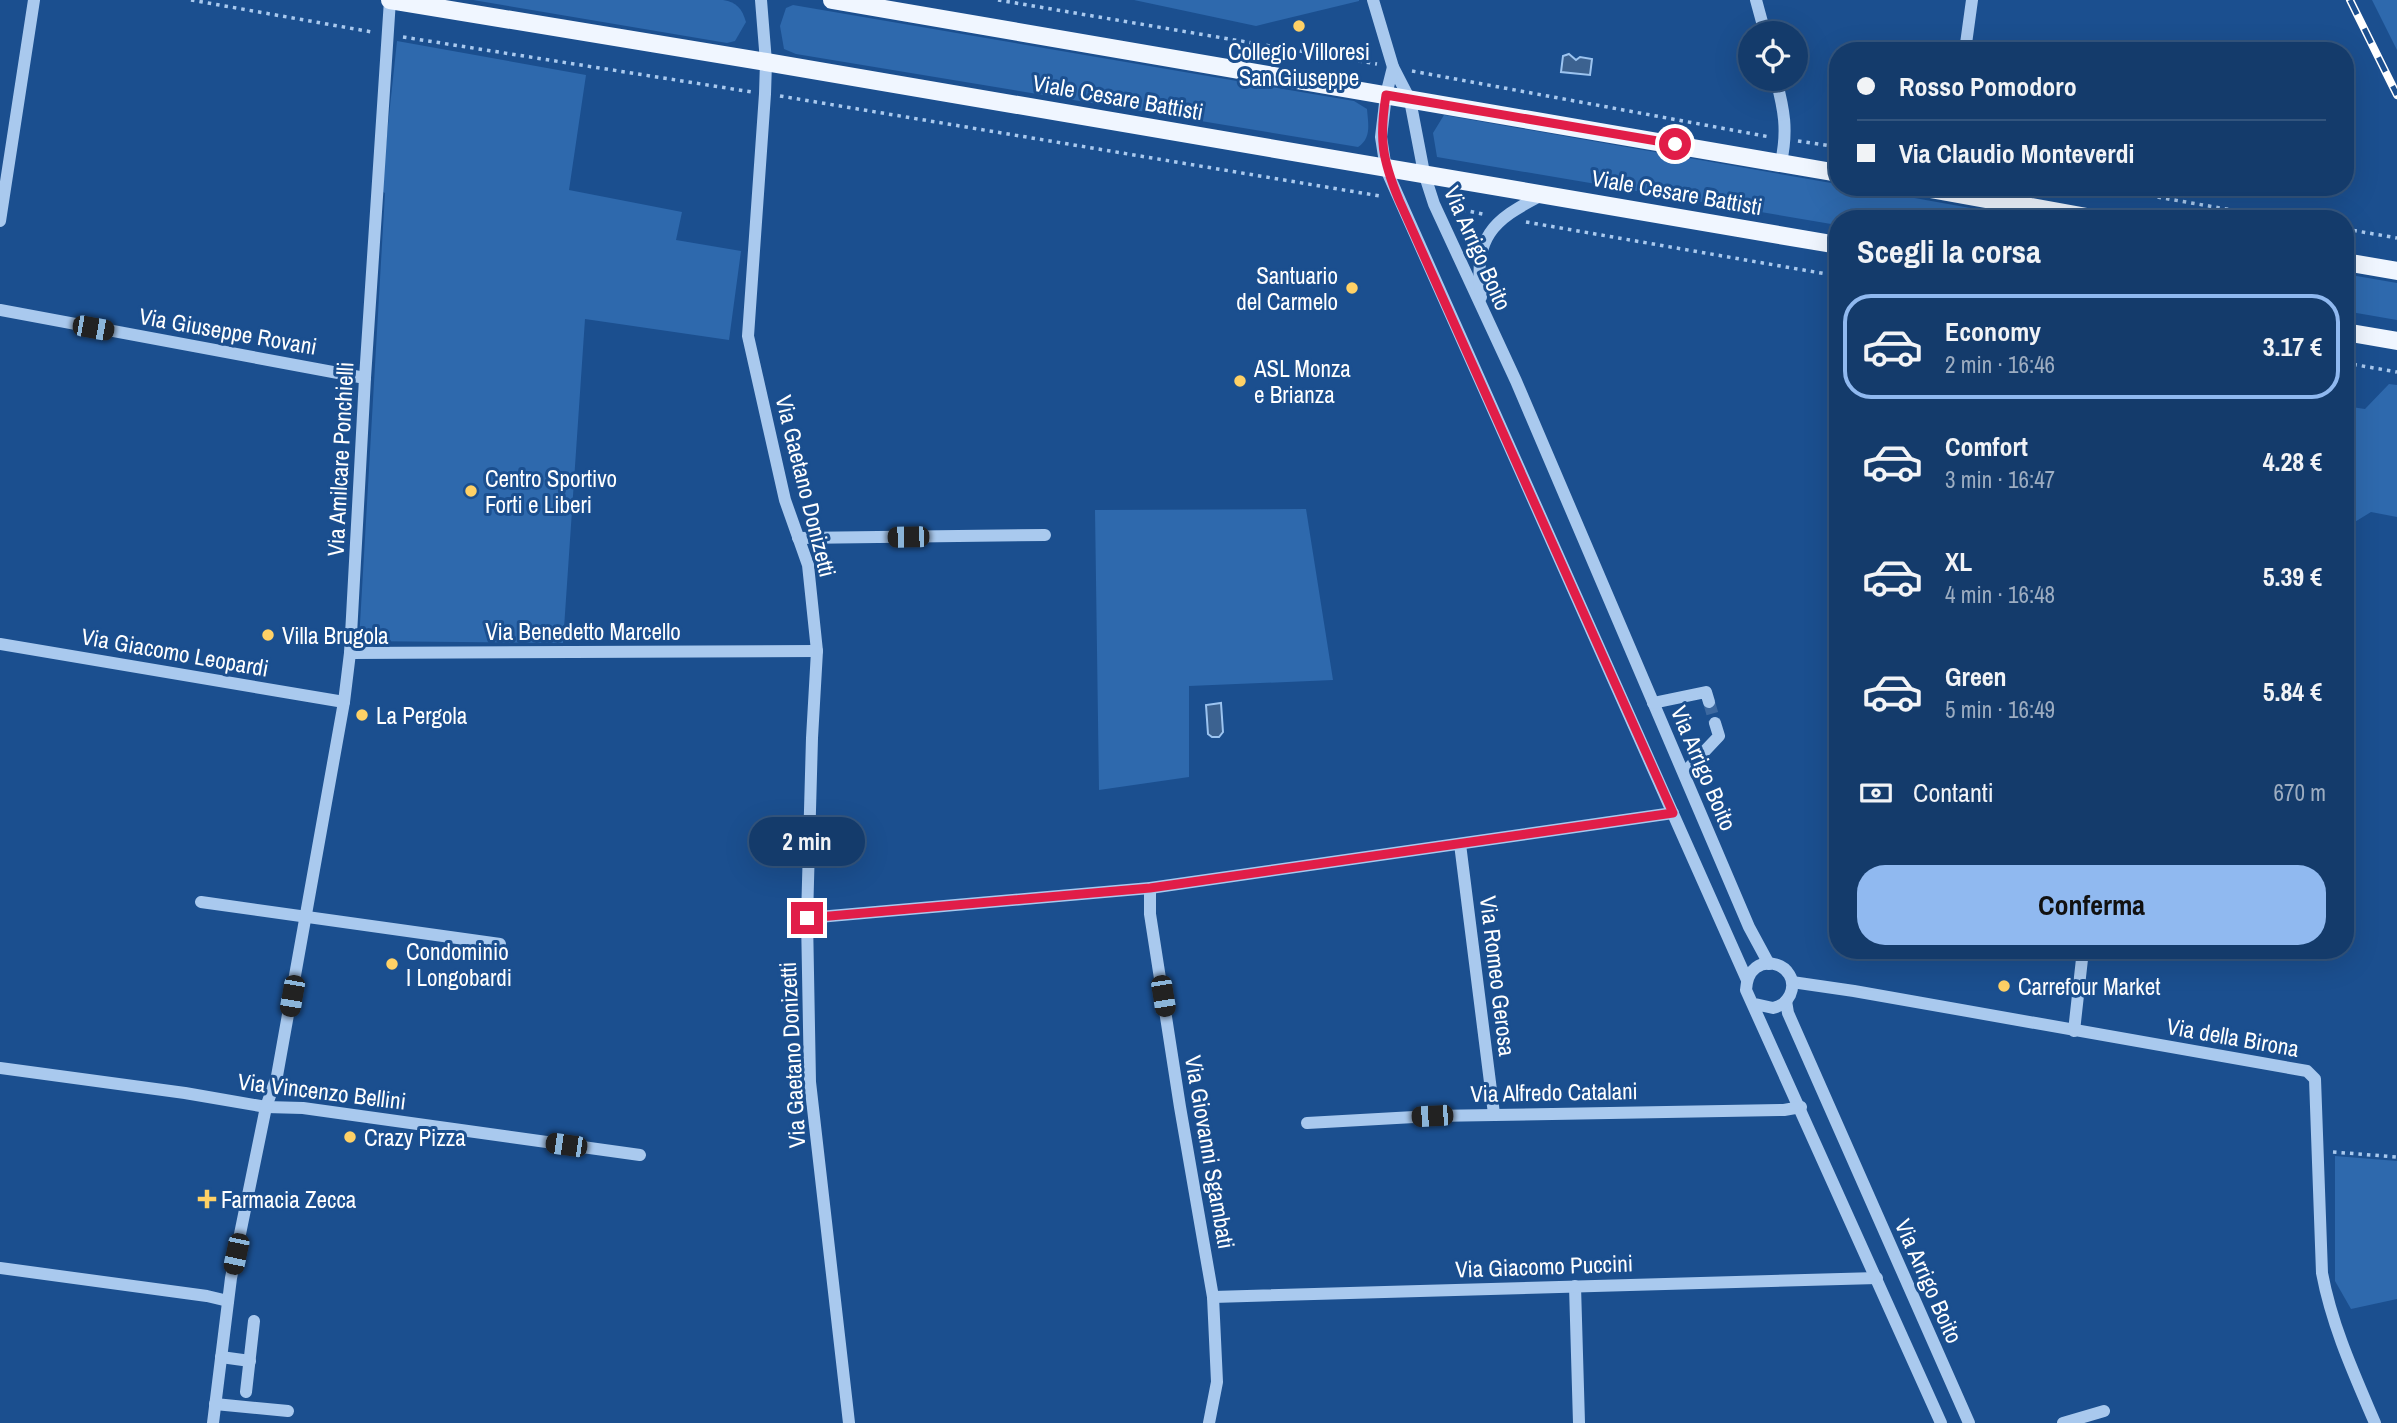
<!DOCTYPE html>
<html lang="it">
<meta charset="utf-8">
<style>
:root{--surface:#143b6b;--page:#214673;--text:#f1f3f6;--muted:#9dadc1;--line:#33557e;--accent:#90b9f0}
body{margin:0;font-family:"Archivo Narrow",sans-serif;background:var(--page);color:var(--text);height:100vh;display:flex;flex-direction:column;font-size:26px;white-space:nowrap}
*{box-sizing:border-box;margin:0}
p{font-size:23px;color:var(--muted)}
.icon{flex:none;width:38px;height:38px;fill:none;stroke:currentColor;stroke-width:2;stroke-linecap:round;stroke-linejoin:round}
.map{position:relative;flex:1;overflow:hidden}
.sheet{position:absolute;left:1829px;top:210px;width:525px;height:749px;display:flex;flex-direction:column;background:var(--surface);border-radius:28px;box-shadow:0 7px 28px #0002,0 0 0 2px var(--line)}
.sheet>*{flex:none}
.guide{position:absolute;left:1829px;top:42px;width:525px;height:154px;border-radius:28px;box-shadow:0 7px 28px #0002,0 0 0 2px var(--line);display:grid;align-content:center;height:154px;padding:0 28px;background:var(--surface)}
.controls{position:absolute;left:1738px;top:21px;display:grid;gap:14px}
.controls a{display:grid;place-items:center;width:70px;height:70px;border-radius:50%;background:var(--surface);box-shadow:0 7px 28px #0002,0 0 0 2px var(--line);font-size:35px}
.end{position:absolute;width:32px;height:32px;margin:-16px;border:9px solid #e11d48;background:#fff;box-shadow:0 0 0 4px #fff}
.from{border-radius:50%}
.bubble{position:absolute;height:49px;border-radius:24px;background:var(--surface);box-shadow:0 7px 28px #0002,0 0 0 2px var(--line);font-size:23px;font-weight:800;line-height:49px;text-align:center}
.car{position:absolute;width:21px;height:42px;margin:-21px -10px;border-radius:9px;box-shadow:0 0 5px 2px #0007;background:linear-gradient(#222 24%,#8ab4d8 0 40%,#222 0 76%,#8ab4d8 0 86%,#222 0)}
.guide b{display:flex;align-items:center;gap:24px;height:66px;font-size:26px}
.guide b+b{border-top:2px solid var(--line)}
.guide i{width:18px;height:18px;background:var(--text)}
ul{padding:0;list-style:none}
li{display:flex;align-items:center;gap:21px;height:105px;margin:0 14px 10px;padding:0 14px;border:4px solid transparent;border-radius:28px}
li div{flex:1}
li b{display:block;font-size:26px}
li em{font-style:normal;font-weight:800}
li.current{border-color:var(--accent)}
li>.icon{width:63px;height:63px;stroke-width:1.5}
h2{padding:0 28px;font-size:32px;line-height:84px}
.pay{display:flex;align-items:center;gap:18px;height:77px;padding:0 28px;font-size:26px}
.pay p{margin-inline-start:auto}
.primary-button{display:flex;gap:14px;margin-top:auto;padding:14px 28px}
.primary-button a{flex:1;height:80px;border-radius:28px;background:var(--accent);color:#111;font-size:28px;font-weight:800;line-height:80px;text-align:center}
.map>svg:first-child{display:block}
.green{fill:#2e69ad}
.water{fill:#3c6290;stroke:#9cc4f0;stroke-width:2}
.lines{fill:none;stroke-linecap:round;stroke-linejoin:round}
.minor-tunnel{stroke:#3d69a0;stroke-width:12;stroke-dasharray:12 6;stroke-linecap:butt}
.path{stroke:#a9c9ee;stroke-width:3.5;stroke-dasharray:3.5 5;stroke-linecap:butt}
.minor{stroke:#a9c9ee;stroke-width:12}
.major{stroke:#f0f6ff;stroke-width:18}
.rail-casing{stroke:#fff;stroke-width:8}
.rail{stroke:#1b4f8f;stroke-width:5;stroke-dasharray:16;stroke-linecap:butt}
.route{stroke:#e11d48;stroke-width:9}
.poi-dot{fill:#ffd166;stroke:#1b4f8f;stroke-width:2.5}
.labels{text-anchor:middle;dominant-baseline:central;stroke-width:6;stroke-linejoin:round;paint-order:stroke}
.poi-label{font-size:23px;fill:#fff;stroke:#1b4f8f;text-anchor:start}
.street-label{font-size:23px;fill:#fff;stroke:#1b4f8f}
</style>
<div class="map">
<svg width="2397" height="1423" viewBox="0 0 2397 1423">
<rect width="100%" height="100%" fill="#1b4f8f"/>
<g class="green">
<path d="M473,0H723C737,2 742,9 746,22L735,41L727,43Z"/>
<path d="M1134,0H1359V1L1256,26Z"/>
<path d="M2372,0H2397V50Z"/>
<path d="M793,5L1354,101L1367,109C1368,123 1372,138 1358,147L796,54L784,49L780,26L786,8Z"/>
<path d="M397,41L586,75L569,190L682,212L676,240L741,251L729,340L585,319L563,643L359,641L385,193L381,191Z"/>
<path d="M1444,115L1837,184L1838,187H1853L2032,219H1838L1837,225L1437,157L1433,133Z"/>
<path d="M2345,274L2397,283V320L2345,311Z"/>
<path d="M2389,384L2397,385V517L2371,512L2345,528V406L2365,409Z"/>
<path d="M1306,509L1333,680L1189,686V777L1099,790L1095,510Z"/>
<path d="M2345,562L2355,635L2345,733Z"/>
<path d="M2335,1156L2397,1161V1299L2351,1309L2335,1281Z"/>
</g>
<g class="water">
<path d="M1569,54L1576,60L1580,57L1592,59L1590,75L1561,72L1563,56Z"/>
<path d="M1221,703L1223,732L1219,737H1212L1208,734L1206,705Z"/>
</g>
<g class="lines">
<path class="minor-tunnel" d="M1709,702L1715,723"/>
<g class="path">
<path d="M191,0L372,32"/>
<path d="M998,0L1377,64"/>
<path d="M403,37L752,92"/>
<path d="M1412,71L1770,137"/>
<path d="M780,96L1380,196"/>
<path d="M1798,141L1838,147"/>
<path d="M2099,187L2284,219"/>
<path d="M1454,208L1487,215"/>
<path d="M1526,222L1838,276"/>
<path d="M2345,229L2397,238"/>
<path d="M2345,363L2397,372"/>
<path d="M2333,1152L2397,1157"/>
</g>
<g class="minor">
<path d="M761,0L766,62L765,94L748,336L785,500L808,565L817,651L812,738L807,918L810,1082L849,1423"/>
<path d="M1373,0L1393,67L1410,100L1424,173L1434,204L1516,381L1749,927L1769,964"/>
<path d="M1756,0L1765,33"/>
<path d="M1965,51L1972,0"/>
<path d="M1393,67L1386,95L1381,137L1386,169L1747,980"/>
<path d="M1776,79C1784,110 1788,130 1781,162"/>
<path d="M0,221L34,0"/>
<path d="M1481,297C1474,237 1491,221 1542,195"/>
<path d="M0,310L365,378"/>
<path d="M798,538L1045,535"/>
<path d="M0,644L344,702"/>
<path d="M350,653L817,651"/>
<path d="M1653,703L1706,692L1709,702"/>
<path d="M1684,773L1719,736L1715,723"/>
<path d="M1460,844L1494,1114"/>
<path d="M1150,888V914L1180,1107L1213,1297L1217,1382L1209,1423"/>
<path d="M201,902L500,944"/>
<path d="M807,918L1150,888L1673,813"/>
<path d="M1792,982L1854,991L2307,1071L2315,1079L2322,1273C2332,1326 2354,1374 2375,1423"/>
<path d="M1786,1001L1788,1013L1969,1423"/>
<path d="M1755,1004L1773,1008C1781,1006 1786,1003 1790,995C1804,963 1748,946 1746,990L1941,1423"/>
<path d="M2074,1031L2083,950"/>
<path d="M0,1068L185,1093L266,1107L303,1108L640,1155"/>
<path d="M1307,1123L1432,1116L1784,1110L1801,1107"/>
<path d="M0,1268L207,1296L228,1301"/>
<path d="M1575,1286L1579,1423"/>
<path d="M1213,1297L1877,1278"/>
<path d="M221,1357L250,1361"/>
<path d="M246,1392L254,1321"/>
<path d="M215,1404L288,1411"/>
<path d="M213,1423L231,1278L266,1107L277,1076L344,702L350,653L365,378L390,0"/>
<path d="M2063,1423L2104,1411"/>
</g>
<g class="major">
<path d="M390,0L766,62L1838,245"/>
<path d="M832,0L1838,173"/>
<path d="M1919,187L2098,219"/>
<path d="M2345,262L2397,271"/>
<path d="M2345,332L2397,341"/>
</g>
<defs>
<path id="rail" d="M2350,0L2397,95"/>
</defs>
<use href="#rail" class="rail-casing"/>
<use href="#rail" class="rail"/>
</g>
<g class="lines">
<path class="route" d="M807,918L1150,888L1673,813L1399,200C1382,159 1379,139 1386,95L1675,144"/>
</g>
<g class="poi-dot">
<circle cx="1299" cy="26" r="7"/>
<circle cx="1352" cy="288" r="7"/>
<circle cx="1240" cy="381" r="7"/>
<circle cx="471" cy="491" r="7"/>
<circle cx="268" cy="635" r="7"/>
<circle cx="362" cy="715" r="7"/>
<circle cx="392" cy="964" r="7"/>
<circle cx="2004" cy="986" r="7"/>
<circle cx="350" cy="1137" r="7"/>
<path d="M203.5 1188.5h7v7h7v7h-7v7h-7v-7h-7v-7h7z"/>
</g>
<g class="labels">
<g class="poi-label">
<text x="1299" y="51" text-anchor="middle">Collegio Villoresi<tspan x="1299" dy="26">San Giuseppe</tspan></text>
<text x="1338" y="275" text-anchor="end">Santuario<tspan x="1338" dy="26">del Carmelo</tspan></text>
<text x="1254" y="368">ASL Monza<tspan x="1254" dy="26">e Brianza</tspan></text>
<text x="485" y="478">Centro Sportivo<tspan x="485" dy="26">Forti e Liberi</tspan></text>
<text x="282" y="635">Villa Brugola</text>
<text x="376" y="715">La Pergola</text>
<text x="406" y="951">Condominio<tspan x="406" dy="26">I Longobardi</tspan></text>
<text x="2018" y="986">Carrefour Market</text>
<text x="364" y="1137">Crazy Pizza</text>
<text x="221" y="1199">Farmacia Zecca</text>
</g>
<g class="street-label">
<text transform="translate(1118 97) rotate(10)">Viale Cesare Battisti</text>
<text transform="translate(1677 192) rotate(10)">Viale Cesare Battisti</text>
<text transform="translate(1478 248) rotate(66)">Via Arrigo Boito</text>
<text transform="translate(228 331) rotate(10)">Via Giuseppe Rovani</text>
<text transform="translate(340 459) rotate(-87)">Via Amilcare Ponchielli</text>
<text transform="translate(806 486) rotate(76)">Via Gaetano Donizetti</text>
<text x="583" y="631">Via Benedetto Marcello</text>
<text transform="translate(175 652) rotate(10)">Via Giacomo Leopardi</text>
<text transform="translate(1704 768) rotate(67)">Via Arrigo Boito</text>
<text transform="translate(1498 976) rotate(83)">Via Romeo Gerosa</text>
<text transform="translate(2233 1037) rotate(10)">Via della Birona</text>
<text transform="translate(792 1055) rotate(-93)">Via Gaetano Donizetti</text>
<text transform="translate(322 1091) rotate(7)">Via Vincenzo Bellini</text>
<text transform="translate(1554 1092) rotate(-1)">Via Alfredo Catalani</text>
<text transform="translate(1210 1152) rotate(80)">Via Giovanni Sgambati</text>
<text transform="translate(1544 1266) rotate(-2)">Via Giacomo Puccini</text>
<text transform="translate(1929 1281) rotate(66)">Via Arrigo Boito</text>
</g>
</g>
</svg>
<div class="controls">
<a><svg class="icon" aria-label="locate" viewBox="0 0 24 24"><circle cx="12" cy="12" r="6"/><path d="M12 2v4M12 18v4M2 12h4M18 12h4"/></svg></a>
</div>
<i class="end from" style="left:1675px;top:144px"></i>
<i class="end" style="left:807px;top:918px"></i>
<div class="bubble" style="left:749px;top:817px;width:116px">2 min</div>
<i class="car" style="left:93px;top:328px;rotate:100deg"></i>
<i class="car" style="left:908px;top:537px;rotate:269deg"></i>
<i class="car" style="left:292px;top:996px;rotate:190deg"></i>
<i class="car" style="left:1163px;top:996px;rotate:171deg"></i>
<i class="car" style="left:1432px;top:1116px;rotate:267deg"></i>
<i class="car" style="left:566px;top:1145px;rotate:278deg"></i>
<i class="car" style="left:236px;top:1254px;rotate:192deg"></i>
<div class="guide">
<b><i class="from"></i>Rosso Pomodoro</b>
<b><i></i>Via Claudio Monteverdi</b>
</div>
<section class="sheet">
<h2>Scegli la corsa</h2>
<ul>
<li class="current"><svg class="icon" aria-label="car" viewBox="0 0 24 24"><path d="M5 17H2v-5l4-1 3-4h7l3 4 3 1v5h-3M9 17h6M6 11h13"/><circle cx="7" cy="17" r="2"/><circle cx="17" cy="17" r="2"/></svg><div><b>Economy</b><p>2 min · 16:46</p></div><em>3.17 €</em></li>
<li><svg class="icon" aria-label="car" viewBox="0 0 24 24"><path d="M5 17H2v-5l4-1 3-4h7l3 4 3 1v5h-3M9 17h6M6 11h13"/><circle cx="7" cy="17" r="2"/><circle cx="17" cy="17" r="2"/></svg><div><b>Comfort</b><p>3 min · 16:47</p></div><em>4.28 €</em></li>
<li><svg class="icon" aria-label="car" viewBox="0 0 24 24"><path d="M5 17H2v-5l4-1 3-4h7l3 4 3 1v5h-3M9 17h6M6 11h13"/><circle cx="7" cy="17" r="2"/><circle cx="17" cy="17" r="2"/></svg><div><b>XL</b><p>4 min · 16:48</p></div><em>5.39 €</em></li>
<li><svg class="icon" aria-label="car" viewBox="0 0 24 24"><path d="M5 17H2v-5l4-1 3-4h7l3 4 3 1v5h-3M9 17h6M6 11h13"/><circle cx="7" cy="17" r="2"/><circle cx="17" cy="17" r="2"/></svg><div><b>Green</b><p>5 min · 16:49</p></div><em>5.84 €</em></li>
</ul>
<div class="pay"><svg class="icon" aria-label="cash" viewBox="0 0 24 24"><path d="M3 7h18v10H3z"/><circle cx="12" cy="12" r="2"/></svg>Contanti<p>670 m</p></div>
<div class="primary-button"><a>Conferma</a></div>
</section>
</div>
